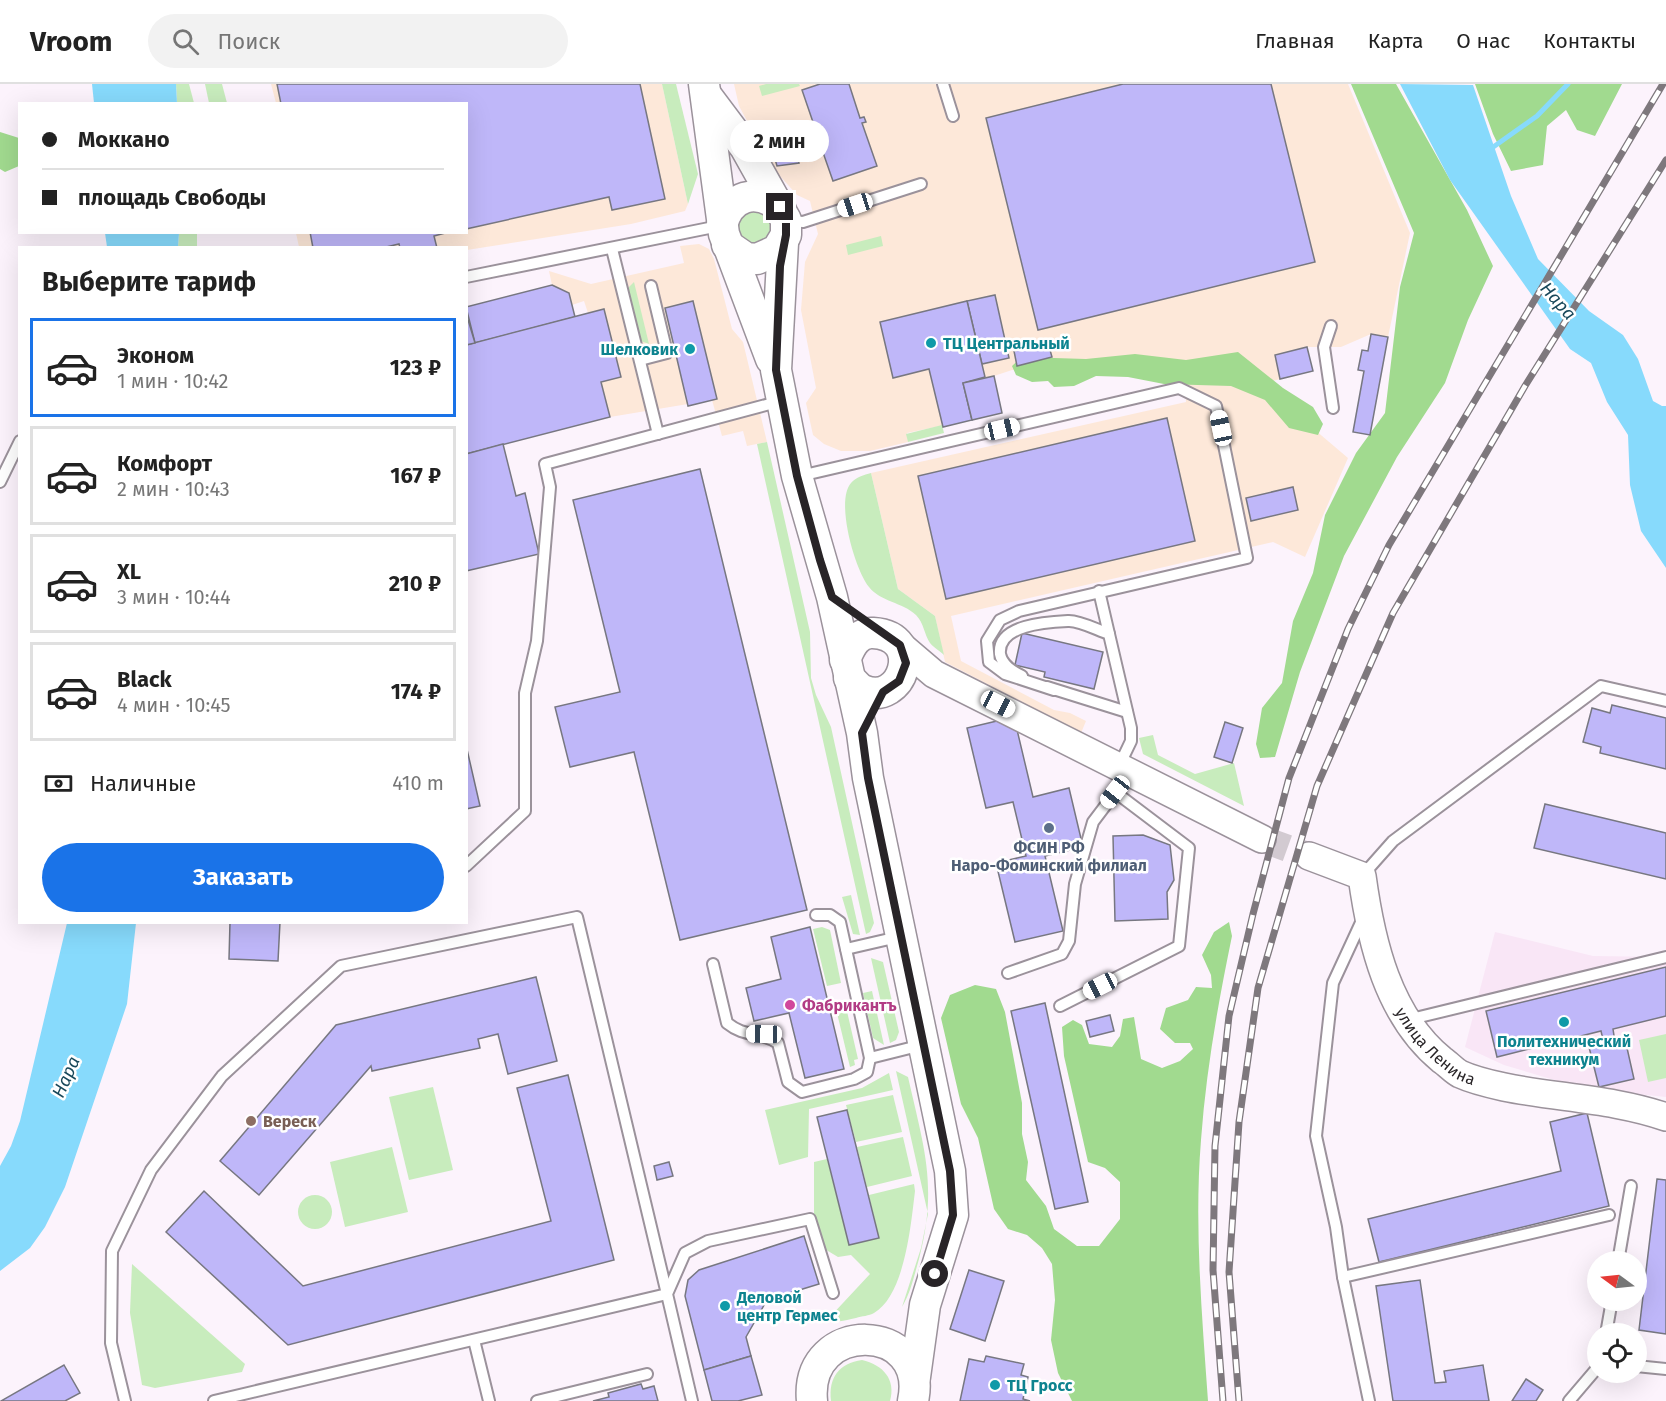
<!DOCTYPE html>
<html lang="ru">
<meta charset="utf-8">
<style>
:root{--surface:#fff;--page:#f2f2f2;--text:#222;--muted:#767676;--line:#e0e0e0;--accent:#1a73e8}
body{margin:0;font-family:"Fira Sans",sans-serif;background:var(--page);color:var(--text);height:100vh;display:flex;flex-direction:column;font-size:22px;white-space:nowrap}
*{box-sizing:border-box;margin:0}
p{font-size:20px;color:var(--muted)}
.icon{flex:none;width:33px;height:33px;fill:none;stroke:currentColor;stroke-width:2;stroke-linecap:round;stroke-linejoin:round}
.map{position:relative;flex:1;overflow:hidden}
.details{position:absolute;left:18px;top:162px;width:450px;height:678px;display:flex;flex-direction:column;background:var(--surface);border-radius:0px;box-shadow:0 6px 24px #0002}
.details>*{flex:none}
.guide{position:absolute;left:18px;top:18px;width:450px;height:132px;border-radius:0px;box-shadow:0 6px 24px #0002;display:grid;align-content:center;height:132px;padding:0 24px;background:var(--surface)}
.needle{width:39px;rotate:285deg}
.tools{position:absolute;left:1587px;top:1167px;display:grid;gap:12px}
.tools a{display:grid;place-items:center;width:60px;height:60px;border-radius:50%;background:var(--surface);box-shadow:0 6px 24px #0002;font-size:30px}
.end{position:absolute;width:27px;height:27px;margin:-14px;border:8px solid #282427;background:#fff;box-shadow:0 0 0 3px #fff}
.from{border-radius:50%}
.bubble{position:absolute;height:42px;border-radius:21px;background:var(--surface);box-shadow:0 6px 24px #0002;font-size:20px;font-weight:700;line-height:42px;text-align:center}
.car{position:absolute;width:18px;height:36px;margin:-18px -9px;border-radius:8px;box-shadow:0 0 4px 2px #0007;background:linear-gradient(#fff 24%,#345 0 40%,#fff 0 76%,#345 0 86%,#fff 0)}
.guide b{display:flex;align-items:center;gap:21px;height:57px;font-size:22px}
.guide b+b{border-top:2px solid var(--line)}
.guide i{width:15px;height:15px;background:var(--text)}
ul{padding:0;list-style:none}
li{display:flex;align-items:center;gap:18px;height:99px;margin:0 12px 9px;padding:0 12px;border:3px solid var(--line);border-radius:0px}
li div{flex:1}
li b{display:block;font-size:22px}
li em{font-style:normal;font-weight:700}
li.selected{border-color:var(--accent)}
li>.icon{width:54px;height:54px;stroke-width:1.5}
h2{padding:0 24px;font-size:27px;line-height:72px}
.pay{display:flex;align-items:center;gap:15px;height:66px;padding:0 24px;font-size:22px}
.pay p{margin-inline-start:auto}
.button{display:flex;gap:12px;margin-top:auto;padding:12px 24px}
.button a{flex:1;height:69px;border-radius:36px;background:var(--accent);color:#fff;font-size:24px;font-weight:700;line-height:69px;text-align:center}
header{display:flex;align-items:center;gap:36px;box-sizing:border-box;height:84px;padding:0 30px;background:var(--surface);border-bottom:2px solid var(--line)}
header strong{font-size:28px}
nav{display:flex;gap:33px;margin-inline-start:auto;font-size:21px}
.search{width:420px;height:54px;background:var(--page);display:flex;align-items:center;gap:15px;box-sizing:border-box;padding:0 21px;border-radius:33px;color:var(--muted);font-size:22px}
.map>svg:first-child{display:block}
.commercial{fill:#fde8d9}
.education{fill:#f9e6f6}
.green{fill:#c8ecbd}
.forest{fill:#a1da8f}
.water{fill:#87dafc}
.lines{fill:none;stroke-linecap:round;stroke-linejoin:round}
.stream{stroke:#87dafc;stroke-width:5}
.building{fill:#bfb7f9;stroke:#777781;stroke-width:1.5}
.tertiary-tunnel{stroke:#d2cad1;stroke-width:27;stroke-dasharray:27 14;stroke-linecap:butt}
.service-casing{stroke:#9b929b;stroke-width:14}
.tertiary-casing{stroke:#9b929b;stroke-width:30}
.secondary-casing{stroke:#9b929b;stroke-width:33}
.service{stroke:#fff;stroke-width:10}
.tertiary{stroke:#fff;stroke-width:27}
.secondary{stroke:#fff;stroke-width:30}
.rail-casing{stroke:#7e787d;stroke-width:7}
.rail{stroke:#fff;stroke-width:4.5;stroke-dasharray:14;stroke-linecap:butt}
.route{stroke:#282427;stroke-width:8}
.culture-dot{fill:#0f9aa8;stroke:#fff;stroke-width:2}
.service-dot{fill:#5c6f8a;stroke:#fff;stroke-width:2}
.hotel-dot{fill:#d1479c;stroke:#fff;stroke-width:2}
.education-dot{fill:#8d6e63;stroke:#fff;stroke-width:2}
.labels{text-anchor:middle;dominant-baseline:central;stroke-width:5;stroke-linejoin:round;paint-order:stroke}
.culture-label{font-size:16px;font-weight:bold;fill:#0d838f;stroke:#fff;text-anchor:start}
.service-label{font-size:16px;font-weight:bold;fill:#4e5e75;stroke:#fff}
.hotel-label{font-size:16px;font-weight:bold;fill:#b23c85;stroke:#fff;text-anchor:start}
.street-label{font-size:16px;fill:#282427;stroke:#fff}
.education-label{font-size:16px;font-weight:bold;fill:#785e54;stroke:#fff;text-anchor:start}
.water-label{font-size:18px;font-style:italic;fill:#18485a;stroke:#fff}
</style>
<header>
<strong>Vroom</strong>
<div class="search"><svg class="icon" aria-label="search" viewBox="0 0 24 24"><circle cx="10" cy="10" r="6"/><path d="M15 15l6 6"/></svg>Поиск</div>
<nav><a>Главная</a><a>Карта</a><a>О нас</a><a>Контакты</a></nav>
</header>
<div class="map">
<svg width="1666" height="1317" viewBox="0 0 1666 1317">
<rect width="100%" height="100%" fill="#fcf3fc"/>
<g class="commercial">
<path d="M271,0H662L688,120L685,127L631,140L467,166L466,164L299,163L296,149L466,148V20L276,19Z"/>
<path d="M734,0H1348L1410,149L1388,253L1371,250L1341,263H1307L1275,271L1280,295L1261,300L1348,374L1305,473L1273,458L951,532L961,577L1054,626L1070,629L1086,637L1081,649L945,578L935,532L898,505L871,389L1186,318L1184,293L1110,286H1012L994,292L1002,329L907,349L908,358L870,367H841L824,360L813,351L806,319L816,304L801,226L805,178L818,150L810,117L797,111L772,83L739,22Z"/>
<path d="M699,160L709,165L714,175L732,245L743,258L767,358L747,362L743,347L722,352L712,316L610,333L601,298L621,292L604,225L588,229L584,217L572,221L569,209L552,201L549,187L591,200L684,179L680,162Z"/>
</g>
<path class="education" d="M1495,848L1593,872L1666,873V1013L1617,1008L1561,998L1504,981L1465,963Z"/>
<g class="green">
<path d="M176,0H189L194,19H177Z"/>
<path d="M205,0H222L227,19H209Z"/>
<path d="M662,0H676L698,90L688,120Z"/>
<path d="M766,0H799L800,2L762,12L759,2Z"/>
<path d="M792,42L802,47L808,68L799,79L789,43Z"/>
<path d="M760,118L779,151L745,168L731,131Z"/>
<path d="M179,149H197V163H178Z"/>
<path d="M881,152L883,162L848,171L846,161Z"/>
<path d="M634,198L649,260L641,257L628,204Z"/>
<path d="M942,341L944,349L908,358L906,350Z"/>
<path d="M767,358L810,548L811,594L816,611L831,643L874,839L870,848L866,850L757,360Z"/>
<path d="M871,389L898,505L935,532L944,571C940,567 933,563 930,559C924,550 924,539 916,531C902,518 881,518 869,503C855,486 835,417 851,399C856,393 864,391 871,389Z"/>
<path d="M1153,651L1158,671L1195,690L1234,679L1244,722L1143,670L1139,654Z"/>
<path d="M851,811L860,851L853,850L842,813Z"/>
<path d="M822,843L830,846L841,899L827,902L813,845Z"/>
<path d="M871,874L883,878L899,948L896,956L890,959Z"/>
<path d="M872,907L884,961L873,954L863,909Z"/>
<path d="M846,923L858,975L854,976L855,981L850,983L836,925Z"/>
<path d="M1666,950V994L1648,998L1639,956Z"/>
<path d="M896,987L908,993C924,1064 938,1102 919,1175C914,1192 911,1208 902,1223L921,1164L928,1130Z"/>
<path d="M889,989L893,1006L809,1025L808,1073L779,1081L765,1026L862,1004Z"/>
<path d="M433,1003L453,1086L409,1096L389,1013Z"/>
<path d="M893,1011L902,1048L856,1058L846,1021Z"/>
<path d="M903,1053L912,1092L867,1103L857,1063Z"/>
<path d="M392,1063L408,1128L345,1143L330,1078Z"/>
<path d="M827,1075L849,1161L879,1154L869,1111L914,1100L915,1107C911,1140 905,1211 874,1229C869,1232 862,1232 856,1234C845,1236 839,1240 829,1234L870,1190L851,1171L838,1173L823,1164L814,1131V1078Z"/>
<circle cx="315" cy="1128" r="17"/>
<path d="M132,1180L245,1280L242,1288L155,1304L142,1301L130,1229Z"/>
<path d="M862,1276C883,1281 896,1295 890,1317H831C828,1294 839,1279 862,1276Z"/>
</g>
<g class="forest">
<path d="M1351,0H1396L1467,126L1493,182L1468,236L1445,299L1397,373L1344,472L1300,588L1275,673L1260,674L1256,660L1262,624L1282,599L1293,537L1313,489L1325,431L1356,369L1385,329L1400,203L1414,149Z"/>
<path d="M1475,0H1622L1595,52L1577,46L1566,26L1547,42L1543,81L1511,87L1493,50Z"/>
<path d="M0,48L19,54V82L5,88L0,85Z"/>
<path d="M1238,268L1283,304L1313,323L1323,340L1318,351L1289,344L1265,316L1231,302L1164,300L1128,293L1096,292L1074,302L1054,303L1048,297L1032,298L1016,291L1012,282L1022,273L1086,275L1135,270L1186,276Z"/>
<path d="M1229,838L1232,852C1218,920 1206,987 1201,1056C1194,1142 1202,1231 1208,1317H1072L1058,1289L1051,1256L1055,1216L1052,1180L1042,1164L1027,1151L1008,1145L994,1125L978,1054L961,1020L941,934L950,911L975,901L996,905L1005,928L1022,1019V1050L1028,1078L1026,1096L1046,1122L1054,1145L1077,1162H1099L1120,1135V1098L1105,1084L1088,1078L1064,972L1062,943L1073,936L1082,941L1089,960L1112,963L1120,952L1123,935L1134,933L1141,975L1162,984L1180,977L1193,965L1190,959H1175L1160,945L1166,924L1188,916L1196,903L1212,904L1211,891L1202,871L1214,848Z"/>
</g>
<g class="water">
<path d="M92,0H176L177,19H94Z"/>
<path d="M1400,0L1473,1L1511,112L1538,175L1589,227L1623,251L1638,275L1653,317L1662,322H1666V484L1641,447L1630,401L1628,351L1607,318L1591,279L1570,265L1450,96Z"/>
<path d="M105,149H179L178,163H107Z"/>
<path d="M67,839H136L127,920L65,1103L45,1143L30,1164L0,1187V1082L11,1062L20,1037Z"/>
</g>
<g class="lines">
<path class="stream" d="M1489,66L1537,32L1568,0"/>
</g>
<g class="building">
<path d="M277,0H640L665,115L612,126L609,113L466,145V20H281Z"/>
<path d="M820,0H849L860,34L864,33L866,38L862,39L877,82L833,97L820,60L827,57L821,42L815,44L802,6Z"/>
<path d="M1123,0H1271L1315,178L1038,246L986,34Z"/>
<path d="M789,43L799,79L777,82L768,51Z"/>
<path d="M310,148H449L434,152L437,164H400L399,160L382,164H313Z"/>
<path d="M552,201L569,209L575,233L475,259L466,223Z"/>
<path d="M995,211L1009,274L982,280L967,217Z"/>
<path d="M693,217L717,315L688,322L665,224Z"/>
<path d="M967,217L985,293L963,299L972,336L943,343L929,285L893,294L880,238Z"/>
<path d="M604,225L621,293L601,298L610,333L466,370V261Z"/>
<path d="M466,229L475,259L466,261Z"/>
<path d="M1371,250L1388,253L1370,351L1353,348L1364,287L1358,286L1362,266L1368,267Z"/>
<path d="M1048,259L1052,273L1017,282L1014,267Z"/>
<path d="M1307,263L1313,287L1280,295L1275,271Z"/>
<path d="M994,292L1002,329L972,336L963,299Z"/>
<path d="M1167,334L1195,457L946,515L918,392Z"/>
<path d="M503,360L516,412L525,409L539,470L466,487V370Z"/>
<path d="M700,385L807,826L680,856L634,668L570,683L555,623L620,608L573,416Z"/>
<path d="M1293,403L1298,426L1251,437L1246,414Z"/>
<path d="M1022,549L1103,568L1094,605L1044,593L1045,588L1015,581Z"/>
<path d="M1612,621L1666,634V685L1600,669L1601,663L1583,658L1592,624L1610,629Z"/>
<path d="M1014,633L1033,713L1069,704L1083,763L1045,772L1063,847L1015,858L996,779L1026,772L1013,718L986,724L967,644Z"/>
<path d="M1225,638L1243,644L1232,679L1214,673Z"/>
<path d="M466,661L480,722L466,725Z"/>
<path d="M1545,720L1666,749V795L1534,764Z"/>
<path d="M1143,751L1170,761L1174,796L1167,808L1168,835L1115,837L1113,752Z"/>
<path d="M230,838H280L278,877L229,875Z"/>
<path d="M810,843L844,985L805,994L789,929L754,937L746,904L781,895L771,853Z"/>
<path d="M1666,883V932L1613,945L1615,958L1625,955L1634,995L1599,1003L1589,963L1604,960L1601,947L1497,973L1486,927Z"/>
<path d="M536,893L557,977L508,990L498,950L478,955L480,964L372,987L371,982L259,1111L220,1077L336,941Z"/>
<path d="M1045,919L1088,1118L1055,1125L1011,927Z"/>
<path d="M1110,931L1114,947L1090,953L1086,937Z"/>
<path d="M568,991L614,1176L288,1261L166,1148L204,1107L303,1202L551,1137L517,1004Z"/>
<path d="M847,1026L879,1154L849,1161L817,1033Z"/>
<path d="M1587,1029L1609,1122L1379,1178L1368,1135L1561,1087L1550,1038Z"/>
<path d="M669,1078L673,1092L657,1096L654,1082Z"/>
<path d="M1657,1095L1666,1096V1250L1639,1246Z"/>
<path d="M804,1152L819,1200L767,1216L746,1253L751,1272L704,1286L685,1212L688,1196L699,1186Z"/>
<path d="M969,1186L1004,1197L985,1257L950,1245Z"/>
<path d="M1420,1196L1435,1299L1446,1298L1444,1287L1483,1281L1489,1317H1393L1376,1202Z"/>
<path d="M751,1272L762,1311L738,1317H712L704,1286Z"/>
<path d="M986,1272L1024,1280L1021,1291L1028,1293L1023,1315L1030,1317H960L969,1275L984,1278Z"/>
<path d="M64,1281L80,1309L65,1317H1Z"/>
<path d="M1526,1295L1543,1306L1536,1317H1512Z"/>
<path d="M641,1300L643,1305L654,1302L658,1317H593L609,1313L608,1309Z"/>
</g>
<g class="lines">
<path class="tertiary-tunnel" d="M1262,755L1309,772"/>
<defs>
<g id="service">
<path d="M943,0L953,32"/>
<path d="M789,137L803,138L921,100"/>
<path d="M612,165L658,350"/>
<path d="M466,193L719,142"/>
<path d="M1331,242L1324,263L1333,324"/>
<path d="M640,276L667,269L651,202"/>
<path d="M800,392L1179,304L1216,322L1247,474L1019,527L1000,536L987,557L989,578L1005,590L1054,606"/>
<path d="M0,398L20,357"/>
<path d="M1099,507L1109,550"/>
<path d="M1022,592C1012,587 1002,581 1000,570C997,540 1049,538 1069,537C1081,537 1097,546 1109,550L1131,644V657L1119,682"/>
<path d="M1047,603L1127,628"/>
<path d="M466,782L525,727V609L537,557L550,403L545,380L781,317"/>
<path d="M1362,792L1393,757L1601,602L1666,617"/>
<path d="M1364,832L1333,899L1316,1052L1336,1143L1343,1193L1369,1317"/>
<path d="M846,865L898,853"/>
<path d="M713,880L727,939C747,955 756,945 778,959L788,998L802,1008L854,995L867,988L870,974L840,838L830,831H816"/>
<path d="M1008,889L1062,870L1069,857L1075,800L1093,738L1130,689"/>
<path d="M1060,922L1179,862L1189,764L1115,708"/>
<path d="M1407,936L1666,873"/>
<path d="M870,974L922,961"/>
<path d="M1618,1178L1631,1102"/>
<path d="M1343,1193L1609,1131"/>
<path d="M1606,1250L1612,1216"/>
<path d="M474,1256L489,1317"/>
<path d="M1636,1282L1666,1285"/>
<path d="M125,1317L111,1259L112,1167L151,1086L222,992L341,882L577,833L667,1210L214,1317"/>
<path d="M537,1317L647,1290"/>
<path d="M692,1317L667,1210L685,1169L708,1157L810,1135L833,1209"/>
<path d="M1569,1317L1598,1283"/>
</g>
<g id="tertiary">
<path d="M900,561L934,590L1262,755"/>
<path id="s1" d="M1309,772L1362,792C1371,858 1388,932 1442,976C1448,980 1454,987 1460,990C1473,996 1490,1000 1504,1003C1558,1014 1614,1015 1666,1033"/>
</g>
<g id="secondary">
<path d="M704,0L724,150L771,275"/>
<path d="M706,11L745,63L786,136V151L777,166L757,175L746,174L727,161"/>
<path d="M722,141C730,111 756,104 780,123"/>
<path d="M783,159L776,286L797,392L832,513L862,649L868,694L950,1087L953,1131L925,1221L915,1293"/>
<path d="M845,576C850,563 857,548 873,549C927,552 902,624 863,606C858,604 853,597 849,594"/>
<path d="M812,1317C804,1234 930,1237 913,1317"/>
</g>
</defs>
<use href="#service" class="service-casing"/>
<use href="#tertiary" class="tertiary-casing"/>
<use href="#secondary" class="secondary-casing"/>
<use href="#service" class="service"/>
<use href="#tertiary" class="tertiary"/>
<use href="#secondary" class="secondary"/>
<defs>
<g id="rail">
<path d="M1223,1317L1213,1186L1215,1062L1229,932L1253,830L1289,694L1348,545L1389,461L1663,0"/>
<path d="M1239,1317L1229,1188L1239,1038L1258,904L1317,702L1393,529L1525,302L1666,76"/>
</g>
</defs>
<use href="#rail" class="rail-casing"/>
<use href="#rail" class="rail"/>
</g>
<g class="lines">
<path class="route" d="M780,123L786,136V151L780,182L776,286L797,392L820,476L832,513L900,561L906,579L899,597L883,608L862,649L868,694L950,1087L953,1131L935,1190"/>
</g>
<g class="culture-dot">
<circle cx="931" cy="259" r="6"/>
<circle cx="690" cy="265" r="6"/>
<circle cx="1564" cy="938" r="6"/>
<circle cx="725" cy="1222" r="6"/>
<circle cx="995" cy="1301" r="6"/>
</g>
<circle class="service-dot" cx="1049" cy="744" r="6"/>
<circle class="hotel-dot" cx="790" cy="921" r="6"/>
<circle class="education-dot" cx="251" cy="1037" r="6"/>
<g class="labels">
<g class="culture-label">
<text x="943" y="259">ТЦ Центральный</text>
<text x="678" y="265" text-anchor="end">Шелковик</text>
<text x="1564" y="957" text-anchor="middle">Политехнический<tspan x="1564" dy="18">техникум</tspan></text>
<text x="737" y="1213">Деловой<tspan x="737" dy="18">центр Гермес</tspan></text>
<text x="1007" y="1301">ТЦ Гросс</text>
</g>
<g class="service-label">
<text x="1049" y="763">ФСИН РФ<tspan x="1049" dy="18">Наро-Фоминский филиал</tspan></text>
</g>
<g class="hotel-label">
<text x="802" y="921">Фабрикантъ</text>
</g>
<g class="street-label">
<text stroke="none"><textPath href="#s1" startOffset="248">улица Ленина</textPath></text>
</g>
<g class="education-label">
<text x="263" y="1037">Вереcк</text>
</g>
<g class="water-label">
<text transform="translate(1558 217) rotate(48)">Нара</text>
<text transform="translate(66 993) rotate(-66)">Нара</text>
</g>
</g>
</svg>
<div class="tools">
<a><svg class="needle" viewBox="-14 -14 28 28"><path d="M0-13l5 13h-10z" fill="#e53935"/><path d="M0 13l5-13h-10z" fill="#767676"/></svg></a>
<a><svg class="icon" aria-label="locate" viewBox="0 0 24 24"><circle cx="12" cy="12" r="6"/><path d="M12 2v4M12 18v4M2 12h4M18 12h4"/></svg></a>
</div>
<i class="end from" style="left:935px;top:1190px"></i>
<i class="end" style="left:780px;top:123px"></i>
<div class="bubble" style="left:730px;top:36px;width:99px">2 мин</div>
<i class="car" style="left:855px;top:121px;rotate:252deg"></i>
<i class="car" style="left:1221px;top:344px;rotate:348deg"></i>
<i class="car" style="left:1002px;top:345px;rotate:77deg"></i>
<i class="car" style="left:998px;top:620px;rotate:117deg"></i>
<i class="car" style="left:1115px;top:708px;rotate:218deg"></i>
<i class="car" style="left:1100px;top:902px;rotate:243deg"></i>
<i class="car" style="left:764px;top:950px;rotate:271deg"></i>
<div class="guide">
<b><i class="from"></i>Моккано</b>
<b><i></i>площадь Свободы</b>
</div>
<section class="details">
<h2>Выберите тариф</h2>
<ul>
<li class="selected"><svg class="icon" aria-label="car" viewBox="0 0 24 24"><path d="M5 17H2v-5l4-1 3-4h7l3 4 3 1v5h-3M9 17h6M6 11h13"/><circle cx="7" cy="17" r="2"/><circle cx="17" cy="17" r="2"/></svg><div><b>Эконом</b><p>1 мин · 10:42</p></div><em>123 ₽</em></li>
<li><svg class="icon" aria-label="car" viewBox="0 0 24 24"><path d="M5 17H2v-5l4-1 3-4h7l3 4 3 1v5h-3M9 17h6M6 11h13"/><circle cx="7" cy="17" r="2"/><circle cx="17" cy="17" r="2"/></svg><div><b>Комфорт</b><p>2 мин · 10:43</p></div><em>167 ₽</em></li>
<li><svg class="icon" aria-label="car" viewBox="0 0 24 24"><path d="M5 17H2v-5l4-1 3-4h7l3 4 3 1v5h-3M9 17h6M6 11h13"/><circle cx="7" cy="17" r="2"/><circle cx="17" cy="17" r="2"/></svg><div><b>XL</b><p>3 мин · 10:44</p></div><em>210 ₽</em></li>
<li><svg class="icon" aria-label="car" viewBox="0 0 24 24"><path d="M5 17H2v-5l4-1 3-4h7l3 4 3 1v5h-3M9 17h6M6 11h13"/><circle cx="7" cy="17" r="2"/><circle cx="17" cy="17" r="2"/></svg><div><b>Black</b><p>4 мин · 10:45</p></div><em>174 ₽</em></li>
</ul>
<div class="pay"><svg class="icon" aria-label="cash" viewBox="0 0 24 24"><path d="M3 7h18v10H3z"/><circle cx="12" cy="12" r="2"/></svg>Наличные<p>410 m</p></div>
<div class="button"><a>Заказать</a></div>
</section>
</div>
